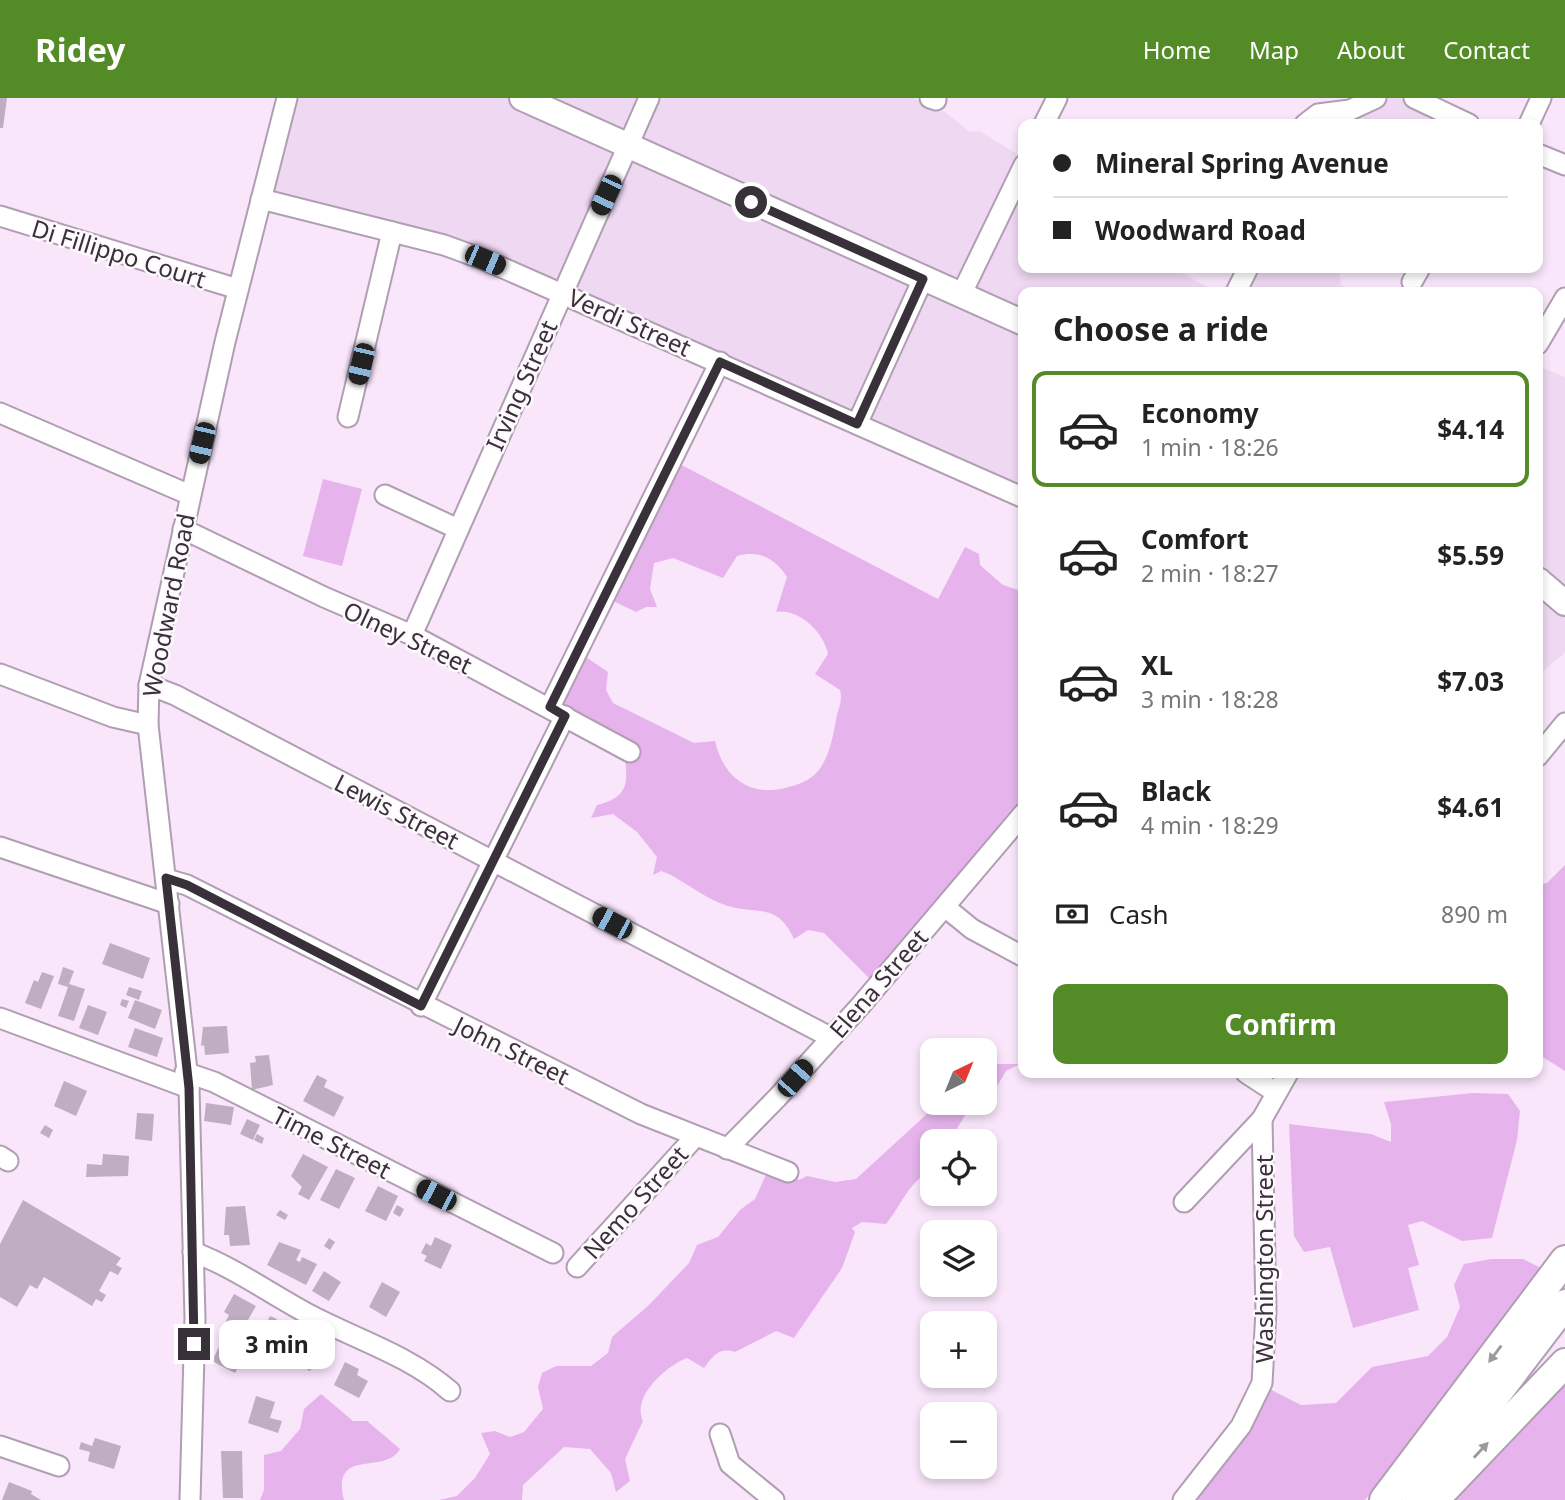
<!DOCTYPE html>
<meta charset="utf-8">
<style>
:root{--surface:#fff;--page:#f6f6f6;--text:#222;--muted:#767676;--line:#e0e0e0;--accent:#538b27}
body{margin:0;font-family:"Noto Sans",sans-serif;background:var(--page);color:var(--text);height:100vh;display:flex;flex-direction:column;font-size:26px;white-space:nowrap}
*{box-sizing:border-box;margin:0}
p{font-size:23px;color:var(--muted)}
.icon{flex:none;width:38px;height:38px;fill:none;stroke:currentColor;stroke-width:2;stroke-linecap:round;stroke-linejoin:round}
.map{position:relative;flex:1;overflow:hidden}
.panel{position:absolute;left:1018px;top:189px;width:525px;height:791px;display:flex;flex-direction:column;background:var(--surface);border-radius:14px;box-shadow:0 4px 10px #0003}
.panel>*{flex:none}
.top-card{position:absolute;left:1018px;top:21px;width:525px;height:154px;border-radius:14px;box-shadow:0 4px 10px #0003;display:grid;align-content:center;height:154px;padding:0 35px;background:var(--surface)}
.needle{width:46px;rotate:43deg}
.controls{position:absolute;left:920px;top:940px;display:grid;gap:14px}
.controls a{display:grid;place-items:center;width:77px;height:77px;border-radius:14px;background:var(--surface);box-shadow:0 4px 10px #0003;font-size:35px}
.end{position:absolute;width:32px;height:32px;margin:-16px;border:9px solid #39313a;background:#fff;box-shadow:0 0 0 4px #fff}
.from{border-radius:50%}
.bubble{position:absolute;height:49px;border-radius:14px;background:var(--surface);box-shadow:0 4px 10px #0003;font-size:23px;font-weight:700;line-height:49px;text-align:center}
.car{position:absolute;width:21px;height:42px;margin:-21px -10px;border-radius:9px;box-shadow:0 0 5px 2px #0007;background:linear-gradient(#222 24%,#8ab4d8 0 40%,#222 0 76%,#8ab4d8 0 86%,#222 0)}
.top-card b{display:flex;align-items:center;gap:24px;height:66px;font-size:26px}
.top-card b+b{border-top:2px solid var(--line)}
.top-card i{width:18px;height:18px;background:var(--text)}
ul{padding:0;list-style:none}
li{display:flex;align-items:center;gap:21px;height:116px;margin:0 14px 10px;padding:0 21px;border:4px solid transparent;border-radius:14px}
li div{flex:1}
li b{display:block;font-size:26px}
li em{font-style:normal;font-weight:700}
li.on{border-color:var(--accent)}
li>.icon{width:63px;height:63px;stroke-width:1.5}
h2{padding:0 35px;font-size:32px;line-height:84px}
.pay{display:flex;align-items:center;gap:18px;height:77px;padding:0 35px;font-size:26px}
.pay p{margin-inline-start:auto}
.cta{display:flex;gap:14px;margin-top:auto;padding:14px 35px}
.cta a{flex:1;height:80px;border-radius:14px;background:var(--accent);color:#fff;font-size:28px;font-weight:700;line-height:80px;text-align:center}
header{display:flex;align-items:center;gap:42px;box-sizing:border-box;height:98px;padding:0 35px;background:var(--accent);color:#fff}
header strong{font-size:33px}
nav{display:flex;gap:38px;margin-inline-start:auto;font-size:24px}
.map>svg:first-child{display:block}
.built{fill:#efd8f2}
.green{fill:#e6b3ec}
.building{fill:#bfadc1}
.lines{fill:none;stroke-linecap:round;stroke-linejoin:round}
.minor-casing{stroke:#b09eb2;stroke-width:23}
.major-casing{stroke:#b09eb2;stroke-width:28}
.highway-casing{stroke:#b09eb2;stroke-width:32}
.minor{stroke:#fff;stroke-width:19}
.major{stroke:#fff;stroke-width:24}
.highway{stroke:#fff;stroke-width:28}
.oneway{fill:#9c989c}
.route{stroke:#39313a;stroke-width:9}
.labels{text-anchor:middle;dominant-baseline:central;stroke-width:5;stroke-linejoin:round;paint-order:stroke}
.street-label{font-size:24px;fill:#39313a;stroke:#fdf9fd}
</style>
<header>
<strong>Ridey</strong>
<nav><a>Home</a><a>Map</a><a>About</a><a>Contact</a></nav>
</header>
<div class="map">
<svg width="1565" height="1402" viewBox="0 0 1565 1402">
<rect width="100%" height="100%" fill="#f9e6fb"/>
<g class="built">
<path d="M286,0H913L945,14L970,34L979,33L1024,60L1014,94L1024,98V170H1172L1217,194H1024V408L480,162L260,102Z"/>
<path d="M1370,0H1401L1459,26H1304Z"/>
<path d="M1247,170H1339L1341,187L1354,194H1234Z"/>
<path d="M1538,268L1565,279V555L1538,577Z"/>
</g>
<g class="green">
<path d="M670,361L938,501L965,449L979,456L980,467L1003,487L1024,494V717L874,885L824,835L808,832L794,841C777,804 758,817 728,808C708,802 688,786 669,776L661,773L653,777L657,759L637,734L613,716L591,720L597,707C628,700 629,685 624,656L549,611L580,555L608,574L606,592L613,605L694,645L715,643C723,678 748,699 785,690C797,687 810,683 818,673C829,660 833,638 836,622C838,610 843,605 840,592L815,576L828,556C824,534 798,510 776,514L787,479C775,460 759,452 737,458L723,480L673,460L654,465L650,491L657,509H646L636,514L605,499Z"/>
<path d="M323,381L362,391L342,468L303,458Z"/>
<path d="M1565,767V973L1538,956V787L1547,785Z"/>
<path d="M985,966H1020L1006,973L996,990L985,991Z"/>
<path d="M1473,995L1508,996L1520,1013L1517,1042L1492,1140L1462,1143L1422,1123L1408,1127L1419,1167L1408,1170L1419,1212L1353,1230L1330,1149L1304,1154L1294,1138L1289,1026L1371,1036L1391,1044V1026L1384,1004Z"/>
<path d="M939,1005H973L954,1035L944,1043H933V1067L930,1074C909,1083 901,1108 886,1126L862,1124L852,1130L855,1134L842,1170L794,1240L776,1233L735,1254C719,1249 713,1258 704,1270L687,1260C666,1268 631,1299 643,1323L625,1361L630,1383L616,1394L611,1375L590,1351L564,1349L523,1387L522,1402H439L457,1398L475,1380L490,1356L481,1335L495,1333L510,1339L524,1334L543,1311L538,1289L542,1275L556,1268H591L608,1255L612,1239L649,1207L689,1165L697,1147L718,1139L740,1112L755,1101L768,1072L788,1074L799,1082L807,1078L835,1084L856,1081Z"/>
<path d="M1491,1161H1523L1543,1171L1365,1402H1199L1189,1397L1258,1285L1301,1307L1336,1305L1372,1269L1428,1258L1447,1239L1460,1209L1454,1187L1464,1166Z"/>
<path d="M1565,1279V1402H1455L1465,1390Z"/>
<path d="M321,1296L353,1323H367L400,1351C385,1378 331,1348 344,1402H260L264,1392V1357L281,1353L300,1331L304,1311Z"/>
</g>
<g class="building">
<path d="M0,0H7L3,30H0Z"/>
<path d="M110,845L150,860L143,881L102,866Z"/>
<path d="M63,869L74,873L69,886L85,891L74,923L58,918L68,889L58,886Z"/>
<path d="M42,874L54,878L41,911L25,905L34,882L38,884Z"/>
<path d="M129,889L142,893L139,902L126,897Z"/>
<path d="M122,901L129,903L126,910L120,907Z"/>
<path d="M135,902L162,912L155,931L128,920Z"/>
<path d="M88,907L107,914L98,937L79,930Z"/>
<path d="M227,928L229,955L205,957L204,947L201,948L203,929Z"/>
<path d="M135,930L163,940L157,959L128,949Z"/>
<path d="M269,957L273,987L252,992L250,965L256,964L255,958Z"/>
<path d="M317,977L327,982L324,989L344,999L334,1019L303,1003Z"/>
<path d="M64,983L87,993L76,1018L54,1008Z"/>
<path d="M206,1005L234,1009L231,1027L204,1023Z"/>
<path d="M137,1015L154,1016L152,1043L135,1041Z"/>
<path d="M247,1021L260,1027L253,1042L240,1036Z"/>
<path d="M45,1027L53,1032L49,1040L40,1035Z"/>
<path d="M257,1036L264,1040L262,1046L254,1042Z"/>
<path d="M103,1056L129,1058L128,1078L86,1079L87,1066L102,1067Z"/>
<path d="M303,1056L328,1069L309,1102L298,1096L302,1089L291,1078Z"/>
<path d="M336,1071L355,1080L339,1111L320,1102Z"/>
<path d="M378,1088L398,1098L386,1123L365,1113Z"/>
<path d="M23,1102L121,1160L116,1167L122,1170L118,1177L110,1173L99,1193L106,1197L102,1204L96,1201L92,1208L44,1179L37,1191L30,1187L17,1209L0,1199V1146Z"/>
<path d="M397,1107L404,1111L400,1119L393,1115Z"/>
<path d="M245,1108L250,1147L230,1148L229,1137H224L226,1109Z"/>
<path d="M280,1112L288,1117L285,1122L276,1117Z"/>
<path d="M435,1139L452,1147L441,1171L424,1163L427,1158L421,1155L426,1145L431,1148Z"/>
<path d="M329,1140L335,1144L330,1152L324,1148Z"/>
<path d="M279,1144L301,1152L296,1162L300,1164L302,1159L317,1166L306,1187L267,1167Z"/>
<path d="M324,1173L341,1184L329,1203L312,1193Z"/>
<path d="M382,1184L400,1194L386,1219L369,1209Z"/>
<path d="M234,1196L256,1208L240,1236L224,1227L229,1217L224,1214Z"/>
<path d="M270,1218L277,1221L273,1230L266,1226Z"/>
<path d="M302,1241L322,1252L310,1273L301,1268L304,1263L293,1257Z"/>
<path d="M221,1245L245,1257L235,1275L212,1263Z"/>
<path d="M345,1264L359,1271L357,1277L368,1283L359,1300L334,1287Z"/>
<path d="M256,1298L275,1304L270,1320L282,1323L278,1335L248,1325Z"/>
<path d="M95,1340L121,1348L114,1371L88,1363L90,1354L79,1351L81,1344L92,1348Z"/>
<path d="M221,1353H242L243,1400H223Z"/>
<path d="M9,1384L32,1393L31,1396L41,1402H2Z"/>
</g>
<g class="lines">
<defs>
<g id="minor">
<path d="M930,0L936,2"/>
<path d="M1414,0L1469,26"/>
<path d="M1044,26L1057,0"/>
<path d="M1305,26L1318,16L1350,12L1376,0"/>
<path d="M1529,26L1541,0"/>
<path d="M1538,56L1565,67"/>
<path d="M261,101L444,147L485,162L1024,400"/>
<path d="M0,118L238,191"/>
<path d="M1412,184L1420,170"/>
<path d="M1236,194L1248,170"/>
<path d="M961,197L1024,67"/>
<path d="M1538,246L1565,200"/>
<path d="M0,315L190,397"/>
<path d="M348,319L392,134"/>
<path d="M857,326L923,181"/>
<path d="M385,397L458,431"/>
<path d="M183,431L324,499L412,537L630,654"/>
<path d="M412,537L649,0"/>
<path d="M0,576L113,619L148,627"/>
<path d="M149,587L175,597L830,939"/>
<path d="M550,609L720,264"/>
<path d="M1538,658L1565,625"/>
<path d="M0,749L169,806"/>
<path d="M166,781L187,787L641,1016L788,1074"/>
<path d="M945,809L972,831L1024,859"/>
<path d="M421,908L565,618"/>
<path d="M0,920L189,990"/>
<path d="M185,974L214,984L553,1155"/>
<path d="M1246,975L1275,994"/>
<path d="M727,1051L777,1000L861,907L1024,715"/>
<path d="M0,1058L8,1063"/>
<path d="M1184,1104L1262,1021L1288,975"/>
<path d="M193,1154C236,1170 272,1197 312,1218C358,1242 410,1258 450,1293"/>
<path d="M577,1169L694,1040"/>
<path d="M720,1336L730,1366L774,1402"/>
<path d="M0,1348L59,1368"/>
<path d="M190,1402L195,1220L189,990L148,627L149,587L225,244L287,0"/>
<path d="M1183,1402L1241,1328L1262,1285L1266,1213L1262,1021"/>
</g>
<g id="major">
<path d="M522,0L1024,225"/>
<path d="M1538,482L1565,505"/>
</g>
<g id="highway">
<path d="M1441,1395L1565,1265"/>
<path d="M1384,1402L1565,1162"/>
<path d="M1416,1402L1565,1206"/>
</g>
</defs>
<use href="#minor" class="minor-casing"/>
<use href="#major" class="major-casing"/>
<use href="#highway" class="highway-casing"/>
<use href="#minor" class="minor"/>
<use href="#major" class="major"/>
<use href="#highway" class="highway"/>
</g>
<defs><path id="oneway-solid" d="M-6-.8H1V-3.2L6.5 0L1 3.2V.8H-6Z" transform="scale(1.75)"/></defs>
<g class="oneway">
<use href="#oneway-solid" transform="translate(1495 1256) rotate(127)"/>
<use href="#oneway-solid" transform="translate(1481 1352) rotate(-47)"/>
</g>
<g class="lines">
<path class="route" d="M194,1246L189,990L166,780L187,787L421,908L565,618L550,609L720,264L857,326L923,181L751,104"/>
</g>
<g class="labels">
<g class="street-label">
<text transform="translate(119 155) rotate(17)">Di Fillippo Court</text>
<text transform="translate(630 224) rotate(24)">Verdi Street</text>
<text transform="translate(521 287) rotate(-66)">Irving Street</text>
<text transform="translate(168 507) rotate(-79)">Woodward Road</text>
<text transform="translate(408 539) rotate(25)">Olney Street</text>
<text transform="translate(397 713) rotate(27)">Lewis Street</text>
<text transform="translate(878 885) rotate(-49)">Elena Street</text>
<text transform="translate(512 952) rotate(26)">John Street</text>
<text transform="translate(332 1044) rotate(27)">Time Street</text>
<text transform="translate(635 1104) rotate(-48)">Nemo Street</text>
<text transform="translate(1263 1161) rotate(-90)">Washington Street</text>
</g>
</g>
</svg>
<div class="controls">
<a><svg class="needle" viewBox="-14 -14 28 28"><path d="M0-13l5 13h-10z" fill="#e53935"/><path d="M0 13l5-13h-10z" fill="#767676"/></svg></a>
<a><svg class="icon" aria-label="locate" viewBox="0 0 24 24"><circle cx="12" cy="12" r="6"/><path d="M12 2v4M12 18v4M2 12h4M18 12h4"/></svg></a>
<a><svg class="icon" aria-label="layers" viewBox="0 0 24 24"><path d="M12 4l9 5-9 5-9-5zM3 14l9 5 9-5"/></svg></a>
<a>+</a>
<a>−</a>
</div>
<i class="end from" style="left:751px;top:104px"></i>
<i class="end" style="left:194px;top:1246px"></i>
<div class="bubble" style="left:219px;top:1222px;width:116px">3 min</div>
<i class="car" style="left:606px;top:97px;rotate:205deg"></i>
<i class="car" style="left:485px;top:162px;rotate:113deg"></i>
<i class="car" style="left:361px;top:266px;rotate:193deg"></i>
<i class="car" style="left:202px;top:345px;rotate:193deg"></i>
<i class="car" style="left:612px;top:825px;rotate:298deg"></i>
<i class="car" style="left:795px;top:980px;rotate:41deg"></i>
<i class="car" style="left:436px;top:1097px;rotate:297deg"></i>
<div class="top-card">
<b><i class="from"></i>Mineral Spring Avenue</b>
<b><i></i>Woodward Road</b>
</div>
<section class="panel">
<h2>Choose a ride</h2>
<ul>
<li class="on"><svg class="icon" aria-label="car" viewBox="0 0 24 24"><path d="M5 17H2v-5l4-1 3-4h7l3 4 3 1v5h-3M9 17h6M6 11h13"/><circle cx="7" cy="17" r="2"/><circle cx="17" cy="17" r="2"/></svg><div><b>Economy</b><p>1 min · 18:26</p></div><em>$4.14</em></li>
<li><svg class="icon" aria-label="car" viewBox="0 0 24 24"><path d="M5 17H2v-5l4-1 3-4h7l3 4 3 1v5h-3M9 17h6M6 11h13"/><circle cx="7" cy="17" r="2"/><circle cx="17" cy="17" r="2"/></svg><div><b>Comfort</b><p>2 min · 18:27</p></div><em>$5.59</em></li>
<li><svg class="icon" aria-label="car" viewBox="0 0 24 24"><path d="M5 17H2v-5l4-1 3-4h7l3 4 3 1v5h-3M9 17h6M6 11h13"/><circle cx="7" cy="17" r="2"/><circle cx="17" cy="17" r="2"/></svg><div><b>XL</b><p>3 min · 18:28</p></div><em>$7.03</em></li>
<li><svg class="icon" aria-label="car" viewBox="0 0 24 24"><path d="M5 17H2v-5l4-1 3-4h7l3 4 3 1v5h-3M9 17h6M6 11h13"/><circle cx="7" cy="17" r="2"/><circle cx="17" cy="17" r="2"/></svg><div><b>Black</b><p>4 min · 18:29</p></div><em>$4.61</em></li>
</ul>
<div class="pay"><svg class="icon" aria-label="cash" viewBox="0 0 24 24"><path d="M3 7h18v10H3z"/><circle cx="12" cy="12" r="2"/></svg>Cash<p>890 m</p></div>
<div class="cta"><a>Confirm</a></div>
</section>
</div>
